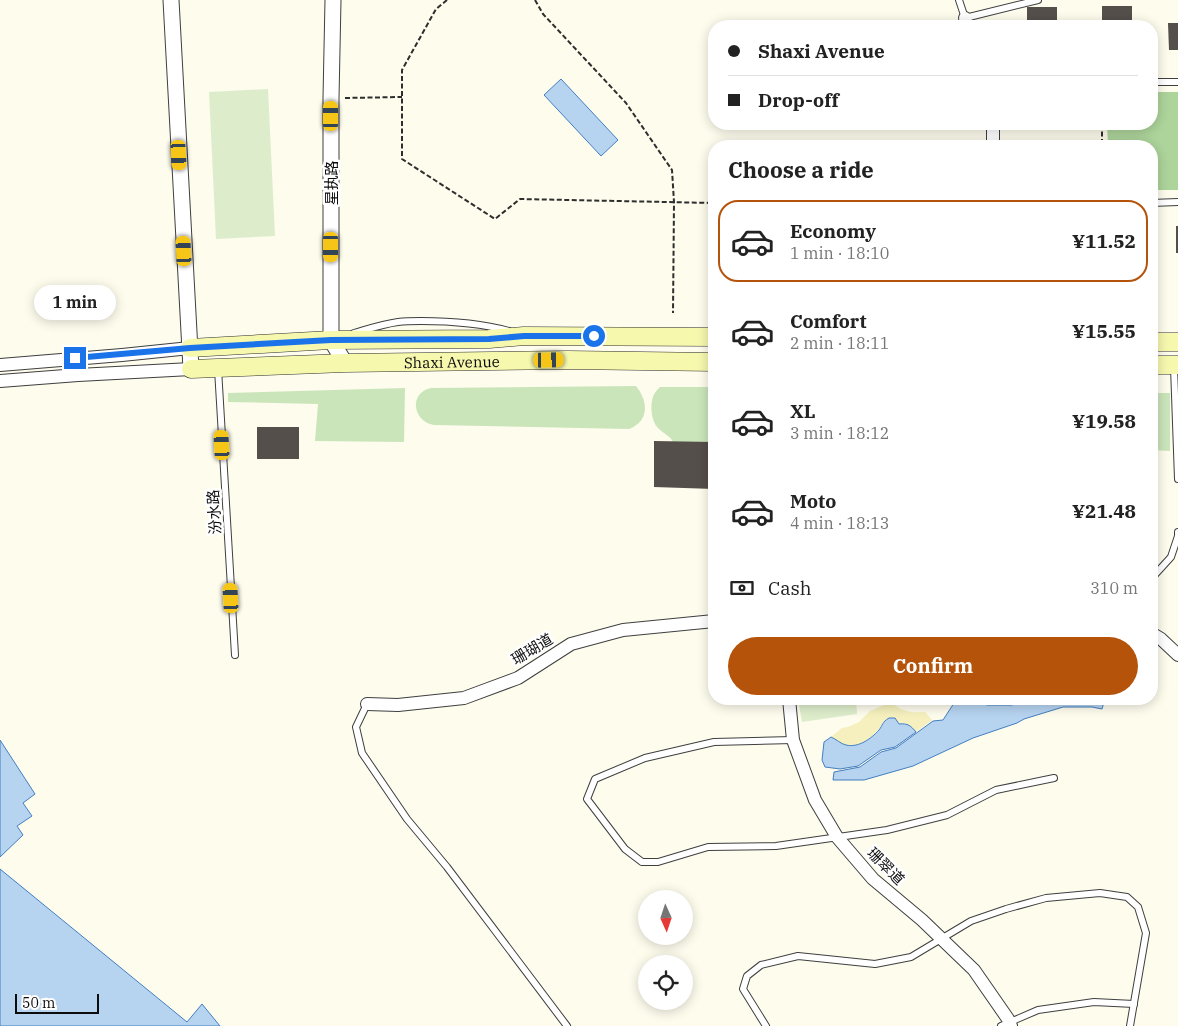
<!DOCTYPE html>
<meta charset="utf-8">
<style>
:root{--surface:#fff;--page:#f6f6f6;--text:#222;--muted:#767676;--line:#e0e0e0;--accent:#b45309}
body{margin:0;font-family:"IBM Plex Serif","Noto Sans SC",serif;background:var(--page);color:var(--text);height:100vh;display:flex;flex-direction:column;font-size:19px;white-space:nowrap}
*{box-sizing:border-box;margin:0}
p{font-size:16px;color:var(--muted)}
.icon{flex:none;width:28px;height:28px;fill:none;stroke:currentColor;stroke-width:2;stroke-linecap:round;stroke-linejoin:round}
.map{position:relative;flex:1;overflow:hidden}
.panel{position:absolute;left:708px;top:140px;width:450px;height:565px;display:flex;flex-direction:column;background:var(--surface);border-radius:20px;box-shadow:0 2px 12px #0003}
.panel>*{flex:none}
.banner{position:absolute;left:708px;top:20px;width:450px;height:110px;border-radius:20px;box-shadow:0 2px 12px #0003;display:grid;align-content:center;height:110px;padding:0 20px;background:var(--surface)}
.needle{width:32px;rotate:177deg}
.fabs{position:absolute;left:638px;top:890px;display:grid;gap:10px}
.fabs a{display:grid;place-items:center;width:55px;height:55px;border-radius:50%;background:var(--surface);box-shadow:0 2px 12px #0003;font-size:25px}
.scale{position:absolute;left:15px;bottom:12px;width:84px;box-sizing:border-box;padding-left:5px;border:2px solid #0c0c0c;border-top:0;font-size:14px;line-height:18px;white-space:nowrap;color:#0c0c0c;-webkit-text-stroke:4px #fff;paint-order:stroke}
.end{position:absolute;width:22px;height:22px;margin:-11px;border:6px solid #1a73e8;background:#fff;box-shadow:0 0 0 2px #fff}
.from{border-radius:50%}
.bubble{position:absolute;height:35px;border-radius:18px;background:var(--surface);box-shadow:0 2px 12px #0003;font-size:16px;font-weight:700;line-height:35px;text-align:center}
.car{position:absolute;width:15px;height:30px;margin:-15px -8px;border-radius:6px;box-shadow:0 0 4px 1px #0007;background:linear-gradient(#f5c518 24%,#345 0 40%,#f5c518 0 76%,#345 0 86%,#f5c518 0)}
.banner b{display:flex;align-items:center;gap:18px;height:48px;font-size:19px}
.banner b+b{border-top:1px solid var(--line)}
.banner i{width:12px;height:12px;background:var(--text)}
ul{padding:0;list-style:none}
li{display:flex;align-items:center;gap:15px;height:82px;margin:0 10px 8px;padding:0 10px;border:2px solid transparent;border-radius:20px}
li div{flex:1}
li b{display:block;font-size:19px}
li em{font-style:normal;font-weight:700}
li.active{border-color:var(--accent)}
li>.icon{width:45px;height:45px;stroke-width:1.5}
h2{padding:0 20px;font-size:22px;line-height:60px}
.pay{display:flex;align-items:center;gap:12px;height:55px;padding:0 20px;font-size:19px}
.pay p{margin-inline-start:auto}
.primary-button{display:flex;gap:10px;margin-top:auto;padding:10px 20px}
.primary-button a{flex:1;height:58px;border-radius:30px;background:var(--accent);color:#fff;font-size:20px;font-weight:700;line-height:58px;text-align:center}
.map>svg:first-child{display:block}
.green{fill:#cbe5ba}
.forest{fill:#add49b}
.sand{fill:#f5f0bd}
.pitch{fill:#ddedcb}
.water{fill:#b6d3f0;stroke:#437fc1}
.building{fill:#544f4a}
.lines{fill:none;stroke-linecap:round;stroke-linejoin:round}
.service-casing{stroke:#3f3f3f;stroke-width:8}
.minor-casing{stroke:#3f3f3f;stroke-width:14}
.tertiary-casing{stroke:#3f3f3f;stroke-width:17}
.secondary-casing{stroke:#2e2e2e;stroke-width:19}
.path{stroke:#2e2e2e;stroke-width:2;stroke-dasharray:5 2.5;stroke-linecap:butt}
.service{stroke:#fff;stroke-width:6}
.minor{stroke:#fff;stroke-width:12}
.tertiary{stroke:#fff;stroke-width:15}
.secondary{stroke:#f6f8ae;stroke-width:18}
.route{stroke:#1a73e8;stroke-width:6}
.labels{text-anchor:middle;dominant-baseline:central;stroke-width:5;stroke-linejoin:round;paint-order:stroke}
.street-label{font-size:15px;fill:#0c0c0c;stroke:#fff}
</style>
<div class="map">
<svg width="1178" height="1026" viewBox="0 0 1178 1026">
<rect width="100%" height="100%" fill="#fdfced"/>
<g class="green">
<path d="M636,386C648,401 650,421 629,429L434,425C413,422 408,393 431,388Z"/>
<path d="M660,387H714V446L675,445C670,435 665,435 658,428C651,421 650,405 653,397C654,393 657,390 660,387Z"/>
<path d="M405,388L404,442L315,441L318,404L228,402V393Z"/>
<path d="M1151,393H1170V451L1151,450Z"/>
</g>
<path class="forest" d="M1151,92H1178V190H1151V146H1108L1107,124H1151Z"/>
<path class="sand" d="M892,703C903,712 911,713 925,712L932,720L916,732L911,726L905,723L883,722C877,734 860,749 845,745C841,744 835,739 831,737L842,728L848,727L859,722L870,711L884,705Z"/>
<g class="pitch">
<path d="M268,89L275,236L216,239L209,92Z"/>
<path d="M798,699H856L857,714L802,722Z"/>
</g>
<g class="water">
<path d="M561,79L618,140L601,156L544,95Z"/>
<path d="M964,699H976L987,705H1012L1022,699H1099V700L1104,702L1102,709L1092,707H1063L1024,719L1017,723L973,738L913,766L864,780H833L834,772L860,767L881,752L896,748L933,721L943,720L954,703Z"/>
<path d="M889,718H895L899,724C908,723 911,726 916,732L895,747L881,750L858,766L840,769L825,767L822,760L824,742L831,737C836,739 841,744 846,745C858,748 871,739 879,730C883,725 882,722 889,718Z"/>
<path d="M0,740L35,794L23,803L32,816L17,826L23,835L0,857Z"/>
<path d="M0,869L187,1022L202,1004L220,1026H0Z"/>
</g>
<g class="building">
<path d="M1102,6H1132V23H1142V26H1092V23H1102Z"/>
<path d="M1027,7H1057V24H1066V26H1017V24H1027Z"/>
<path d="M1168,23H1178V50H1169Z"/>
<rect x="1176" y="226" width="2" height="27"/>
<rect x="257" y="427" width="42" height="32"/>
<path d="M654,441L714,442V489L654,487Z"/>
<path d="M1151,450H1158L1157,499H1151Z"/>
</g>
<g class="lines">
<defs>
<g id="service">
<path d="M959,0L965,18L1038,0"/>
<path d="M1151,82H1178"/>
<path d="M1151,203L1178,202"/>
<path d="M354,333C368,329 383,324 398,322C406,321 414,321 421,321C451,321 480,323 509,331"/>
<path d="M1174,367L1178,479"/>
<path d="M218,369L235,655"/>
<path d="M1151,579L1171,557L1178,536V532"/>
<path d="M367,704L356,727L362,753L407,819L447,867L567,1026"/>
<path d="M793,740L714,742L645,758L595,779L587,799L625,849L642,862H658L708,847L776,846L887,830L947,815L996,790L1054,778"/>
<path d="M766,1026L743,989L747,976L761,965L798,956L875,964L911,957L971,921L1006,909L1046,898L1100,893L1127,897L1138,907L1146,933L1130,1026"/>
<path d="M1001,1026L1038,1010L1094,1002L1134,1004"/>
</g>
<g id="minor">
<path d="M965,18L967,26"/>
<path d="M993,146V124"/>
<path d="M0,365L122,355L190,348"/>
<path d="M0,381L78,375L191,369"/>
<path d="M1151,633L1161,639L1178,655"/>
<path d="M789,699L793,740L815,800L837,837L873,879L922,920L974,970L1008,1019L1011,1026"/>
<path d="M367,704L398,705L464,698L518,678L571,644L623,630L714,621"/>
</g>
<g id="tertiary">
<path d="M171,0L191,369"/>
<path d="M333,0L331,98V340L345,363"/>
</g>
<g id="secondary">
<path d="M1151,342H1178"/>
<path d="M190,348L331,340L489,339L524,336L714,337"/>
<path d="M1151,365H1178"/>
<path id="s1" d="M191,369L345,363L568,360L714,362"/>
</g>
</defs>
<use href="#service" class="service-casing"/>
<use href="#minor" class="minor-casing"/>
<use href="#tertiary" class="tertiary-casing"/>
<use href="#secondary" class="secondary-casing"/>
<g class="path">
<path d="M447,0L436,9L402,70V159L495,219L520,199L714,203"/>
<path d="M535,0L543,14L626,103L672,170L674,202L673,313"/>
<path d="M345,98L402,97"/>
<path d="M1102,124V146"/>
</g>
<use href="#service" class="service"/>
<use href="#minor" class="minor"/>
<use href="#tertiary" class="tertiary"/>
<use href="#secondary" class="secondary"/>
</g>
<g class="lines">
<path class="route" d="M75,358L190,348L331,340L489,339L524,336H594"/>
</g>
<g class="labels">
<g class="street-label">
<text transform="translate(331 183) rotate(-90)">星执路</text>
<text stroke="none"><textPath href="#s1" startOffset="261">Shaxi Avenue</textPath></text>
<text transform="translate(214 512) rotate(-93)">汾水路</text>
<text transform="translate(532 649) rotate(-31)">珊瑚道</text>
<text transform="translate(886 866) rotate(45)">珊翠道</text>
</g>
</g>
</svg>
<div class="fabs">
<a><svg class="needle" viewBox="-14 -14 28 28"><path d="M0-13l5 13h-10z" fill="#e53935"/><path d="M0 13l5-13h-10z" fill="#767676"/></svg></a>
<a><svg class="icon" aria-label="locate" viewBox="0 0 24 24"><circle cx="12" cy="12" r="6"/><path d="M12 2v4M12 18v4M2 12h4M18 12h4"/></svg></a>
</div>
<div class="scale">50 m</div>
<i class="end from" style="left:594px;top:336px"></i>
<i class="end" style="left:75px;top:358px"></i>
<div class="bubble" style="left:34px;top:285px;width:82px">1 min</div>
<i class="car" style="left:331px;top:116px;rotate:0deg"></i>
<i class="car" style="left:179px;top:155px;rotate:177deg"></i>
<i class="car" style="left:331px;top:247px;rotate:180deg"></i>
<i class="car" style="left:184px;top:251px;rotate:357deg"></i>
<i class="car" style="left:549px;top:360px;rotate:89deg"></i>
<i class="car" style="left:222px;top:445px;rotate:357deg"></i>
<i class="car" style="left:231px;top:598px;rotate:357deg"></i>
<div class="banner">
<b><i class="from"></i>Shaxi Avenue</b>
<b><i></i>Drop-off</b>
</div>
<section class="panel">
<h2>Choose a ride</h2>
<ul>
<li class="active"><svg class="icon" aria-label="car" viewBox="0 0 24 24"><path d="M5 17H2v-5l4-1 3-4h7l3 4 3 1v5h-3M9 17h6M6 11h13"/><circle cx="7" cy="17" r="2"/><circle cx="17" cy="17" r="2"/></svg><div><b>Economy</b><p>1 min · 18:10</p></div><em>¥11.52</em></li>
<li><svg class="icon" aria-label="car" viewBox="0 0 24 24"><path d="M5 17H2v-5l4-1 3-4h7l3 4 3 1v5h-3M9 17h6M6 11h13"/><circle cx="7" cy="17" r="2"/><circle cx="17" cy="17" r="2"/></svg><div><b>Comfort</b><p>2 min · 18:11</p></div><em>¥15.55</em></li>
<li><svg class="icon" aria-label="car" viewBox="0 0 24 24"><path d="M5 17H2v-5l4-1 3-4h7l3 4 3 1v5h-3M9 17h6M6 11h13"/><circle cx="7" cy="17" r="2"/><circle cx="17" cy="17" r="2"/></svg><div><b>XL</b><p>3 min · 18:12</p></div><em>¥19.58</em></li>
<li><svg class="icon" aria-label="car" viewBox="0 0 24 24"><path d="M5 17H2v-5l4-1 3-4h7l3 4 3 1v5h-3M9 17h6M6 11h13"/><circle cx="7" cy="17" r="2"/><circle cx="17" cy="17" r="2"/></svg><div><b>Moto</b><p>4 min · 18:13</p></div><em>¥21.48</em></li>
</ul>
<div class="pay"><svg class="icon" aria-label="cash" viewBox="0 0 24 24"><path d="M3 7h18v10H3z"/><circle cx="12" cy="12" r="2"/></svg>Cash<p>310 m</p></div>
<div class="primary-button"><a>Confirm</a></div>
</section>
</div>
